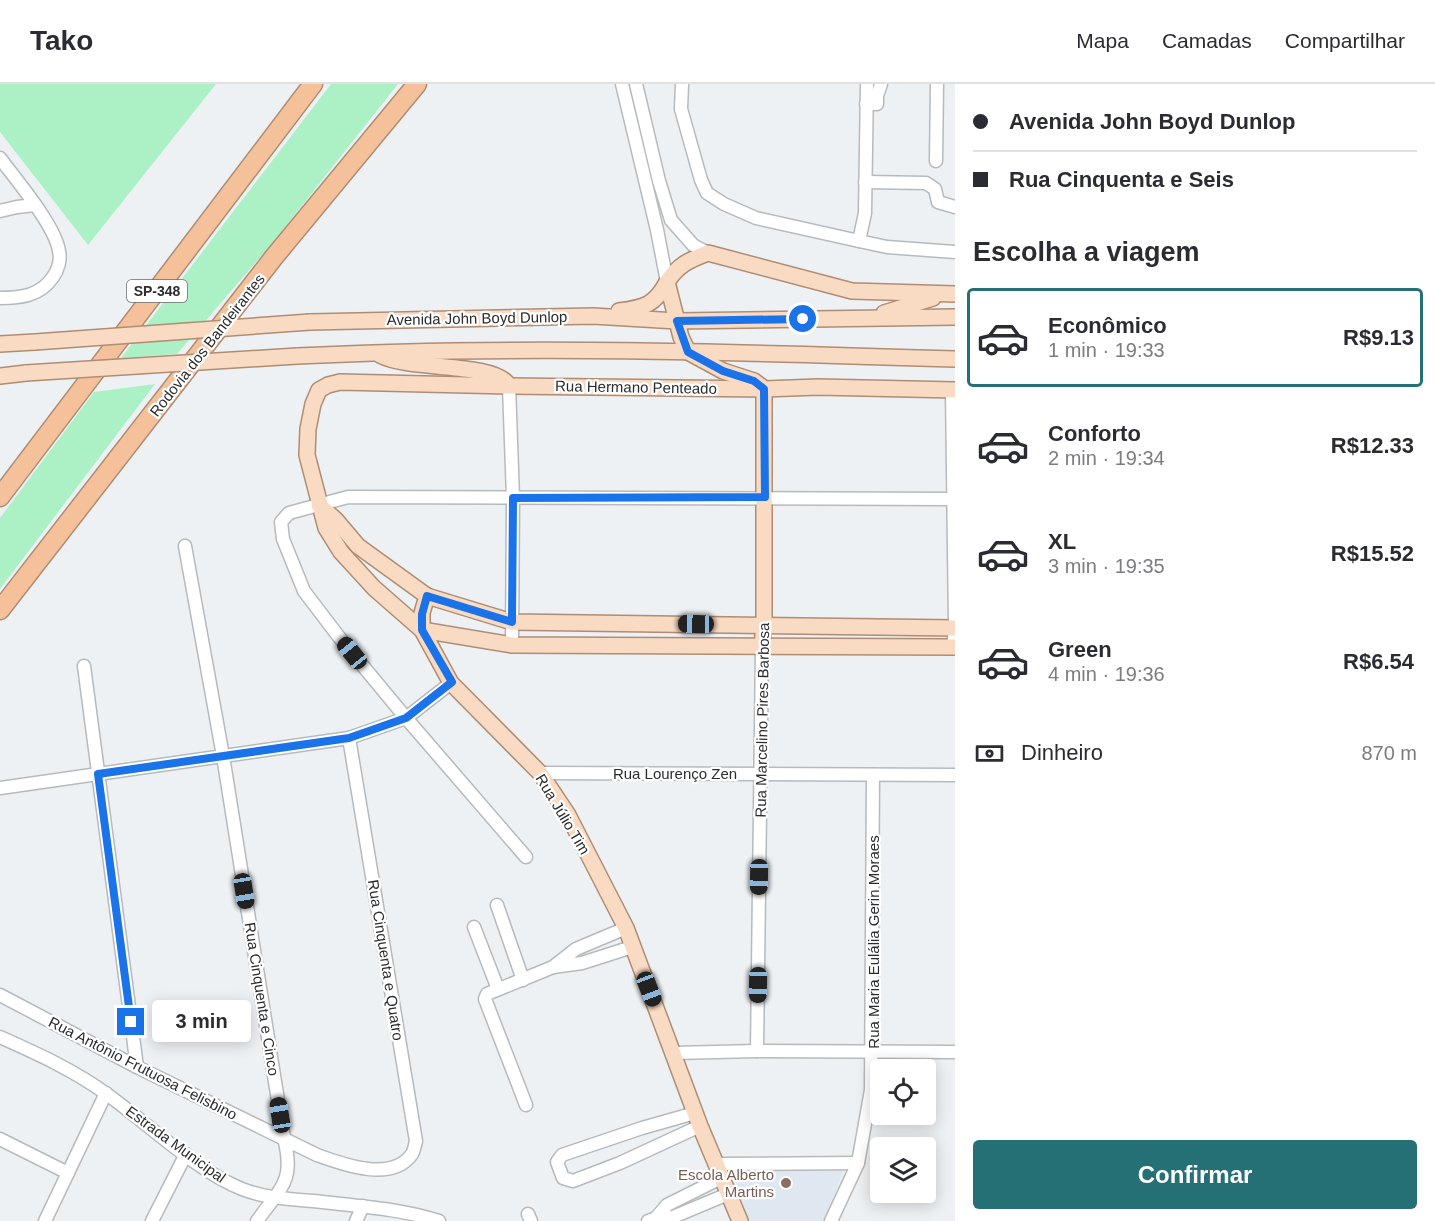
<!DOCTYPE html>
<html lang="pt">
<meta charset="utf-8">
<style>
:root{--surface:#fff;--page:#f2f2f3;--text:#2b2b33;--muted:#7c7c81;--line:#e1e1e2;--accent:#257075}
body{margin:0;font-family:Helvetica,sans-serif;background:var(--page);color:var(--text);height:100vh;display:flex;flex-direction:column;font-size:22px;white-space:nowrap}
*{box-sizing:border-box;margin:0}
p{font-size:20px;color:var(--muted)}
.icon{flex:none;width:33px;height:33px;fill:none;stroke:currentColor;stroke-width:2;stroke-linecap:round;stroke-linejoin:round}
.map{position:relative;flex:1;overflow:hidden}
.panel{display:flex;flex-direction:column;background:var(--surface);width:480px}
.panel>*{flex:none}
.hud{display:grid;align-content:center;height:132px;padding:0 18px;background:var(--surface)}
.controls{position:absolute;left:870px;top:975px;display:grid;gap:12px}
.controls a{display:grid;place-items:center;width:66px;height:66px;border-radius:6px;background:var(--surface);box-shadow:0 3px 15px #0003;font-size:30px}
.end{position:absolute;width:27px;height:27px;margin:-14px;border:8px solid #1a73e8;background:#fff;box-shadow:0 0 0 3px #fff}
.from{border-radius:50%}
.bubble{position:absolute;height:42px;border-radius:6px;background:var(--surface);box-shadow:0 3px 15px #0003;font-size:20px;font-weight:700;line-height:42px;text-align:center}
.car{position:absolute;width:18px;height:36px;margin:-18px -9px;border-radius:8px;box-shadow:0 0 4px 2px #0007;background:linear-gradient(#222 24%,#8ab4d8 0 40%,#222 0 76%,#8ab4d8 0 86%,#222 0)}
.hud b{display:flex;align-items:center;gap:21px;height:57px;font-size:22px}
.hud b+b{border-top:2px solid var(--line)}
.hud i{width:15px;height:15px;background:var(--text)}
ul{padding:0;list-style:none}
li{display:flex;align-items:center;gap:18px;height:99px;margin:0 12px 9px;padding:0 6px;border:3px solid transparent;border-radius:6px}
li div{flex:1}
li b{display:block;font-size:22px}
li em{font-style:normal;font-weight:700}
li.active{border-color:var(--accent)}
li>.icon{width:54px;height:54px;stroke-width:1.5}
h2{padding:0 18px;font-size:27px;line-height:72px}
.pay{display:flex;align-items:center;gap:15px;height:66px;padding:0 18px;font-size:22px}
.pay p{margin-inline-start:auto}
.primary-button{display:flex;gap:12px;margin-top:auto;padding:12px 18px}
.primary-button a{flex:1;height:69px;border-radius:6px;background:var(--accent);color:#fff;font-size:24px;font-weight:700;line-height:69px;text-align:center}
header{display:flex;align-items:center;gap:36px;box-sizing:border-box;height:84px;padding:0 30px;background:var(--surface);border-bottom:2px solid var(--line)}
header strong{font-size:28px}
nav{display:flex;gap:33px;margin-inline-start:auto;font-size:21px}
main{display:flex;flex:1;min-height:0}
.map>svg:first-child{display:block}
.built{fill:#dfe8f1}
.green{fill:#acf1c6}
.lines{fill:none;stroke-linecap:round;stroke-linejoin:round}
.minor-casing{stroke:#b7babd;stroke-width:15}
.major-casing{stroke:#ae8d74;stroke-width:18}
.highway-casing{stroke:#ae8d74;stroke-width:21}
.minor{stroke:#fff;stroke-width:12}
.major{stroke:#f9dac2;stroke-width:15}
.highway{stroke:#f5c19a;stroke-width:18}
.major-bridge-casing{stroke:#ae8d74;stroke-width:18;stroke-linecap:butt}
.major-bridge{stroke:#f9dac2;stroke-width:15}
.route{stroke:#1a73e8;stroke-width:8}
.education-dot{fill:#8d6e63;stroke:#fff;stroke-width:2}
.labels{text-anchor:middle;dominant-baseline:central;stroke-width:4.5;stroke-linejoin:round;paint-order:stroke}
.shield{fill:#fff;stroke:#6b6b6c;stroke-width:1.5}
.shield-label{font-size:14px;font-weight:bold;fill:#2b2c2d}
.street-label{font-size:15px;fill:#2b2c2d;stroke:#fff}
.education-label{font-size:15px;fill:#785e54;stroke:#fff;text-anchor:end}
</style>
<header>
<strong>Tako</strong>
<nav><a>Mapa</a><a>Camadas</a><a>Compartilhar</a></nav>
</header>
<main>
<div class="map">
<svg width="955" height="1137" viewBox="0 0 955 1137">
<rect width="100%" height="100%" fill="#eef1f4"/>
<path class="built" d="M727,1084L844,1086L824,1137H749L737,1113Z"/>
<g class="green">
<path d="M0,0H216L88,161L0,48Z"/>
<path d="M331,0H398L274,157L177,270L121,274Z"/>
<path d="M155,300L0,505V434L94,308Z"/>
</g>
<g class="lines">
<defs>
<g id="minor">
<path d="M622,0L657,146L667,198"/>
<path d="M636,0L659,97L671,136L693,161L708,169"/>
<path d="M682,0L681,25L701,96L707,109L724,120L756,134L859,157L887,163L955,168"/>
<path d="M866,20H877V12L881,0"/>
<path d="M0,74C16,96 55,141 59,167C61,176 58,186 53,193C40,212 21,214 0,214"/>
<path d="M936,77L937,0"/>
<path d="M865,98L926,99L935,105L938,118L955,123"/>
<path d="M0,127L17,123L35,121"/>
<path d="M859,157L865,129L867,0"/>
<path d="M509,302L513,414L512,561"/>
<path d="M952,306L955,544L953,563"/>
<path d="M185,462L223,672L284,1054C295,1098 281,1103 257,1137"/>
<path d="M84,582L137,983"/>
<path d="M540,689L955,691"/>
<path d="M0,704L349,654L406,634L451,599"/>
<path d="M526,773L406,634L339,553L304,507L283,455L281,438L289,429L348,413L952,415"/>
<path d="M497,821L523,896"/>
<path d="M474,843L498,905"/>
<path d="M553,883L576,865L626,844"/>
<path d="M0,911L137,983L317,1071C342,1080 392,1099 412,1070C414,1067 415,1061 416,1057L349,654"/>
<path d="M0,953C38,970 74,986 108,1011C147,1039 198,1088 242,1105C265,1114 288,1115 313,1117C355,1122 398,1124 439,1137"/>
<path d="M757,967L762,562"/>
<path d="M674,969L757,967L955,968"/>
<path d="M526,1021L485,915L487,910L553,883L582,879L632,863"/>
<path d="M695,1029L642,1044L562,1071L557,1078L563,1094L573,1097L620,1079L700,1042"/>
<path d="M0,1055L68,1089"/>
<path d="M716,1080L858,1079"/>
<path d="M528,1130L531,1137"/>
<path d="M656,1134L667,1121L721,1094"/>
<path d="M45,1137L106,1009"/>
<path d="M152,1137L186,1070"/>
<path d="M356,1137L363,1122"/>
<path d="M648,1137L656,1134L673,1133L728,1110"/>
<path d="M831,1137L858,1079L871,1006L873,691"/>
</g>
<g id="major">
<path d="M619,227C644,224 655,221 667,198"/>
<path d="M884,229L933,214"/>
<path d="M310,238L593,232L677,237L955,233"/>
<path d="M0,260L35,258"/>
<path d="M380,271C411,287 488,278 507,299"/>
<path d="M297,272C516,261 736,268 955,275"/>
<path d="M0,292L26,289"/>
<path d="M762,303L754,297L723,287L688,268L681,253L667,198C678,181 689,176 708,169L852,207L955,210"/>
<path d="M319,421L336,436L358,462L427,512L512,538L955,544"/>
<path d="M422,546L512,561L955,563"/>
<path d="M422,546V529L427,512"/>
<path d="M762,562L764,540V305"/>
<path d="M740,1137L700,1042L626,844L568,731L540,689L451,599L422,546L374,504L341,468L326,444L307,371L308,345L313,320L319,306L328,301L340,298L509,302L764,305L818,303L955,306"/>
</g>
<g id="highway">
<path d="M0,413L313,0"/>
<path d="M0,526L274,173L417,0"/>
</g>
</defs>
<use href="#minor" class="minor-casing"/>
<use href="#major" class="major-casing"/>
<use href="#highway" class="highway-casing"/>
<use href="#minor" class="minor"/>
<use href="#major" class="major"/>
<use href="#highway" class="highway"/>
<defs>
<g id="major-bridge">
<path d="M35,258L310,238"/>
<path d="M26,289L297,272"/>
</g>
</defs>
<use href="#major-bridge" class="major-bridge-casing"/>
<use href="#major-bridge" class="major-bridge"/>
</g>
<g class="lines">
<path class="route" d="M131,938L98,690L349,654L406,634L452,598L422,546V530L427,512L512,538L513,414L765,413L764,305L754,297L723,287L688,268L677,237L803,235"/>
</g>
<circle class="education-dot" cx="786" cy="1099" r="6"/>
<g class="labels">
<rect class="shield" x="127" y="196" width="60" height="22" rx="4.5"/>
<g class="shield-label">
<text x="157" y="207">SP-348</text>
</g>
<g class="street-label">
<text transform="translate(477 234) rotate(-1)">Avenida John Boyd Dunlop</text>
<text transform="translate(207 261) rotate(-52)">Rodovia dos Bandeirantes</text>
<text transform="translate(636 303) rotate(1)">Rua Hermano Penteado</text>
<text transform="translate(762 636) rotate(-89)">Rua Marcelino Pires Barbosa</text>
<text x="675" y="689">Rua Lourenço Zen</text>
<text transform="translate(563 730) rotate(59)">Rua Júlio Tim</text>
<text transform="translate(873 858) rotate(-90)">Rua Maria Eulália Gerin Moraes</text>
<text transform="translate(386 876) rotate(81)">Rua Cinquenta e Quatro</text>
<text transform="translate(262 915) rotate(81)">Rua Cinquenta e Cinco</text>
<text transform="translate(143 984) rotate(27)">Rua Antônio Frutuosa Felisbino</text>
<text transform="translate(176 1060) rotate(36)">Estrada Municipal</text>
</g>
<g class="education-label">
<text x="774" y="1090">Escola Alberto<tspan x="774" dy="17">Martins</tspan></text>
</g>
</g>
</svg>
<div class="controls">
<a><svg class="icon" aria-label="locate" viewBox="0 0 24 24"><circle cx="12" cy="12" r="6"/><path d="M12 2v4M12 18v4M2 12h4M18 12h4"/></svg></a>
<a><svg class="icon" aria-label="layers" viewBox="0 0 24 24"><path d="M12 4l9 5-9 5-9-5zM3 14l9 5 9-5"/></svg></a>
</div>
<i class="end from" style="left:803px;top:235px"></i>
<i class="end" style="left:131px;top:938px"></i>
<div class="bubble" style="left:152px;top:916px;width:99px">3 min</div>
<i class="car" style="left:696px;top:540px;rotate:271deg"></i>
<i class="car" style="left:352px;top:569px;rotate:321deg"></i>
<i class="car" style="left:759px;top:793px;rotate:181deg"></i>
<i class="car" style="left:244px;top:807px;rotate:171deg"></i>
<i class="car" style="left:758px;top:901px;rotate:181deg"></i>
<i class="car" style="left:649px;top:905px;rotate:159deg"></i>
<i class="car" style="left:280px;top:1031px;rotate:351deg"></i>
</div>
<section class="panel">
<div class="hud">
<b><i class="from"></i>Avenida John Boyd Dunlop</b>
<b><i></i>Rua Cinquenta e Seis</b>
</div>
<h2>Escolha a viagem</h2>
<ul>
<li class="active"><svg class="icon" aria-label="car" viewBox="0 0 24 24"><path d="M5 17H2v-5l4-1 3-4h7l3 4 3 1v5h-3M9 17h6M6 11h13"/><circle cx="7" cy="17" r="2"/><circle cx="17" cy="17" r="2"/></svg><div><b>Econômico</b><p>1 min · 19:33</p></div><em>R$9.13</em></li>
<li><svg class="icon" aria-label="car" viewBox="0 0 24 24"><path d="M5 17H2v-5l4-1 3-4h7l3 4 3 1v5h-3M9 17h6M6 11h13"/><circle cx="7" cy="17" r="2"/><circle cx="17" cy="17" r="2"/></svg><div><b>Conforto</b><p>2 min · 19:34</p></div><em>R$12.33</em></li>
<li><svg class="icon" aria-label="car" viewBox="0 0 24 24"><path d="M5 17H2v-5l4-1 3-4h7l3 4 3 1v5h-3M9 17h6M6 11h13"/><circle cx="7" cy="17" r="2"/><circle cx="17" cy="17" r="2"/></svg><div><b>XL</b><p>3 min · 19:35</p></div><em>R$15.52</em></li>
<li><svg class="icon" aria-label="car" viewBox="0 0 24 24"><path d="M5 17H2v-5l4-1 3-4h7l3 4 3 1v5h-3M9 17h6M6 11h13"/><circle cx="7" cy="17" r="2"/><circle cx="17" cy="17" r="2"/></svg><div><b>Green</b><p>4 min · 19:36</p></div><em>R$6.54</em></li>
</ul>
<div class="pay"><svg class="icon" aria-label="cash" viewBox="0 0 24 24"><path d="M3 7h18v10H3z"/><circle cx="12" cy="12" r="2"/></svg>Dinheiro<p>870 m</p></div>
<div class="primary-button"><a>Confirmar</a></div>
</section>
</main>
